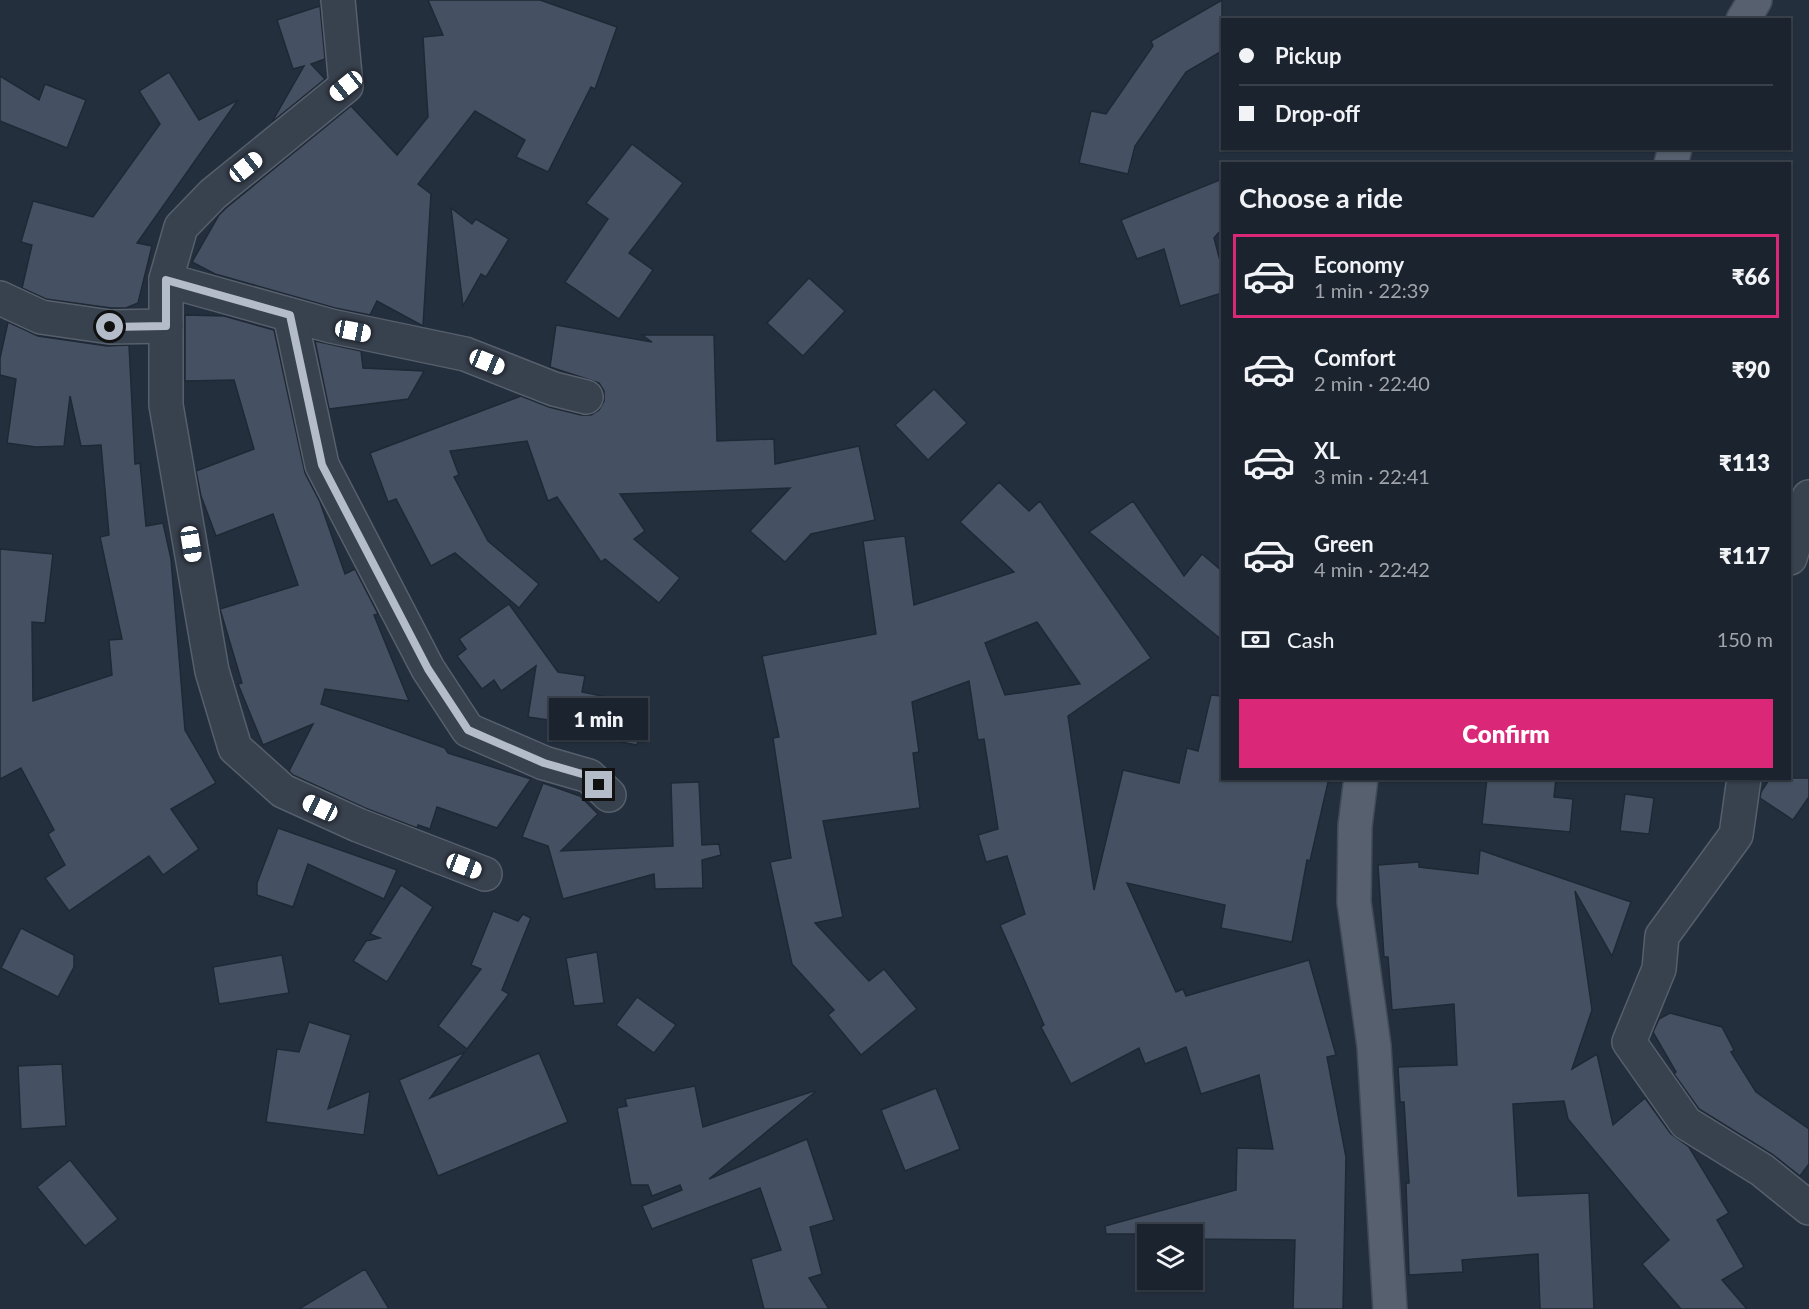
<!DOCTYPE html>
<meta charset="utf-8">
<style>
:root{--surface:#1b232e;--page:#242b36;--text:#f1f3f6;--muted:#a0a4aa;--line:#39404a;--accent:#db2777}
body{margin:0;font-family:Lato,sans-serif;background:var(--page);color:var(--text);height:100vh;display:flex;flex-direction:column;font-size:22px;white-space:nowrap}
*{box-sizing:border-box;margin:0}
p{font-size:20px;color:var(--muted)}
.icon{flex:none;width:33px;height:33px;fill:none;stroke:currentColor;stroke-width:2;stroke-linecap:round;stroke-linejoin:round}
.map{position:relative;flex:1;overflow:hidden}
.side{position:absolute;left:1221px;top:162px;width:570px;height:618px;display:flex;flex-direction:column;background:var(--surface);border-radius:0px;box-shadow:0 2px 4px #0004,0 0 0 2px var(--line)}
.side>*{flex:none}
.guide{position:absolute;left:1221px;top:18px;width:570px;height:132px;border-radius:0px;box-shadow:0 2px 4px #0004,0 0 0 2px var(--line);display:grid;align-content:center;height:132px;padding:0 18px;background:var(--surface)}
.controls{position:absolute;left:1137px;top:1224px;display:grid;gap:12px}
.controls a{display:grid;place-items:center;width:66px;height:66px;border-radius:0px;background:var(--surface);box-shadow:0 2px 4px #0004,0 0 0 2px var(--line);font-size:30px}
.end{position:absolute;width:27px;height:27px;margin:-14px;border:8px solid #b4bcc9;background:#111;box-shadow:0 0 0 3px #111}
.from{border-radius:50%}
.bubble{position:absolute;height:42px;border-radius:0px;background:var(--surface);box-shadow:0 2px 4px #0004,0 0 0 2px var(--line);font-size:20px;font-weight:800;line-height:42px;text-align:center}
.car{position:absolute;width:18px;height:36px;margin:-18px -9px;border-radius:8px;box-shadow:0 0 4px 2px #0007;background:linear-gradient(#fff 24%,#345 0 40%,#fff 0 76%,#345 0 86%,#fff 0)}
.guide b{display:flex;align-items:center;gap:21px;height:57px;font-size:22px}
.guide b+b{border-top:2px solid var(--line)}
.guide i{width:15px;height:15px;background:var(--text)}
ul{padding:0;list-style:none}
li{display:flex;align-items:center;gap:18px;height:84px;margin:0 12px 9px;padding:0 6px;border:3px solid transparent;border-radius:0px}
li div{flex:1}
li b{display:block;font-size:22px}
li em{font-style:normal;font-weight:800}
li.selected{border-color:var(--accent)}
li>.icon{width:54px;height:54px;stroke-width:1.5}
h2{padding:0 18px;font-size:27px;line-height:72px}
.pay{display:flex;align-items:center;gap:15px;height:66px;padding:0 18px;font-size:22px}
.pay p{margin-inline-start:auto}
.button{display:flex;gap:12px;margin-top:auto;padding:12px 18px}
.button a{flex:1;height:69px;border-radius:0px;background:var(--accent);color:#fff;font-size:24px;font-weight:800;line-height:69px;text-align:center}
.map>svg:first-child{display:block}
.building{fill:#455162;stroke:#1f2835;stroke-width:1.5;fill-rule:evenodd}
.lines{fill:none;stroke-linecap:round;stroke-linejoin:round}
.minor-casing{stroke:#565f6c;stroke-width:36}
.major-casing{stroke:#414a57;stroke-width:36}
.minor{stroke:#38414e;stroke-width:33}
.major{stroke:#56606e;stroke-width:33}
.route{stroke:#b4bcc9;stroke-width:8}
</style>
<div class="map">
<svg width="1809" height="1309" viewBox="0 0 1809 1309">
<rect width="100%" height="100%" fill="#242f3e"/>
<g class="building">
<path d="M428,0H540L617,27L595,89L591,87L548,172L516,157L525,140L475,111L418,184L431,194L423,326L377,301L370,315L335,308L215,274L192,262L219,215L226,208L351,106L397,155L428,117L423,37L443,35Z"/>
<path d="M1222,0V51L1186,72L1135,146L1128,174L1079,163L1091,111L1106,114L1153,46L1151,41Z"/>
<path d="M320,6L325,59L311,64L325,79L272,122L304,66L293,69L277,20Z"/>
<path d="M169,72L199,120L238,100L137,243L152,246L138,303L126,308H111L46,299L22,288L32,245L21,242L33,201L93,217L160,124L139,91Z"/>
<path d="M0,76L39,100L45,84L86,100L67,148L0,121Z"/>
<path d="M632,144L683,183L629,253L653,270L619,319L565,282L608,219L586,203Z"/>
<path d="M1222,179V229L1214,238L1222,268V293L1180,306L1164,249L1137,259L1121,220Z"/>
<path d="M451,208L472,224L476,219L509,239L486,277L481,274L463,306Z"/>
<path d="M809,278L845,311L803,356L767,323Z"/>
<path d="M185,315L224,316L274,330L305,473L320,502L345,574L355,569L378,614L374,615L409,701L325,689L321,704L445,748L448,753L531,779L497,828L437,807L430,829L418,825L417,828L365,808L293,775L289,771L313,724L263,745L238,684L242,683L220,609L298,585L273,514L216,536L201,496L196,471L254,449L234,380L185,381Z"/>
<path d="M8,322L38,336L107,346L129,345L135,464L140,463L146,526L163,523L171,559L185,730L216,783L171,809L199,849L163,875L149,856L69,911L45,878L65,865L48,834L54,830L21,768L0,779V549L53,554L45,623L32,622L33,701L112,675L109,640L122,639L100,537L109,535L101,445L81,446L70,396L64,446L36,447L7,443L16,379L0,375V358Z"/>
<path d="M556,325L652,342L642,335H714L717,441L774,439L775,464L859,446L875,520L811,534L785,562L750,531L790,488L620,494L645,531L634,539L680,578L659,603L605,559L601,562L557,497L548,501L527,441L450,451L459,475L454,477L488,541L539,584L519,608L455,553L431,566L396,499L388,502L370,453L521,396L549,407L581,415H591L599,410L604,401V391L599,383L550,367Z"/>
<path d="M315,341L361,351L363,368L424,371L408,399L329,409Z"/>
<path d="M934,389L967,423L928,460L895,425Z"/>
<path d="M999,482L1029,511L1040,501L1151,658L1068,716L1094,890L1123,770L1179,783L1187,748L1198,751L1211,695L1222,696V778H1329L1310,861L1307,860L1292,942L1221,928L1225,905L1127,883L1176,992L1183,989L1186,996L1309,960L1336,1055L1327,1057L1346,1157L1343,1309H1293L1295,1240L1192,1239V1234H1106L1105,1226L1236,1190L1237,1148L1273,1149L1259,1075L1201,1094L1186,1047L1145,1064L1139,1048L1071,1084L1041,1027L1044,1025L1000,925L1025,914L1007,856L986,862L978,835L998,829L984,739L978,740L969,681L912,702L919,752L913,753L920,808L823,821L843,917L815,923L869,981L884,969L917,1009L861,1055L828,1015L834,1010L792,964L770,862L791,858L773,738L779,737L762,656L876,634L863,541L905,536L914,605L1014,572L960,522ZM1037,622L1080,684L1005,695L985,643Z"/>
<path d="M1133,501L1184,576L1202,554L1222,571V640L1089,532Z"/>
<path d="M509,604L558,672L585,676L582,692L645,705L637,745L609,740L611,729L528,717L536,666L501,691L494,680L482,689L457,656L466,649L459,639Z"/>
<path d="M1487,778H1556L1554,797L1573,799L1570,832L1482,824Z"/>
<path d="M1770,778H1809V797L1793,820L1760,798L1761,792Z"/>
<path d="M699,782L702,845L719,844L721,855L702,860L703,888L655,889L654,874L563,899L548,846L522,837L543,783L580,796L598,814L561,851L673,846L671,783Z"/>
<path d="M1625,794L1654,798L1649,834L1620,831Z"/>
<path d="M278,828L397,870L384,899L308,864L293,907L257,895V883Z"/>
<path d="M1480,850L1631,902L1612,956L1575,891L1592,1010L1572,1069L1597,1054L1613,1125L1645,1098L1671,1134L1689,1147L1729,1213L1717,1220L1744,1267L1722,1280L1747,1309H1681L1642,1264L1669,1240L1568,1119L1564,1101L1513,1104L1518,1196L1589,1193L1594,1309H1540L1538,1254L1462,1260L1463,1272L1409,1275L1406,1183H1409L1404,1102H1400L1398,1067L1457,1065L1454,1004L1392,1010L1388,957H1384L1378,865L1419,862V867L1478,874Z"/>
<path d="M401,885L433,907L387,982L353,961L366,941L380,938L370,934Z"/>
<path d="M493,911L518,921L523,914L531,918L502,990L509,994L467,1049L438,1026L481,969L471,965Z"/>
<path d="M21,928L74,955V967L58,997L1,968Z"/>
<path d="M597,952L604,1003L574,1006L566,958Z"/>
<path d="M282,955L289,993L219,1004L213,967Z"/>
<path d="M637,997L676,1025L654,1053L616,1025Z"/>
<path d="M1670,1013L1722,1027L1734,1050L1731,1052L1756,1092L1809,1129V1164L1800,1176L1772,1154L1699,1109L1674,1074L1676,1072L1653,1032L1659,1019Z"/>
<path d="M309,1022L351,1035L328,1109L370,1091L364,1135L266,1122L277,1049L299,1052Z"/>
<path d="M465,1052L430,1098L539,1053L568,1122L438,1176L399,1080Z"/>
<path d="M62,1064L66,1126L21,1129L18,1066Z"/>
<path d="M695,1086L703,1127L814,1091L815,1092L709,1179L807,1139L834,1220L810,1227L822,1274L809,1278L829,1309H764L751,1259L781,1250L760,1188L652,1229L642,1206L682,1190L680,1185L652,1196L648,1185H631L617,1108L627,1106L625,1099Z"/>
<path d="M936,1088L960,1149L905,1171L881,1110Z"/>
<path d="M70,1160L118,1219L85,1246L37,1187Z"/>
<path d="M365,1269L389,1309H299Z"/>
</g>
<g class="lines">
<defs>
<g id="minor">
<path d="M338,0L346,86L213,194L181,227L166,279V405L212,671L235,748L283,791L358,825L485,874"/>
<path d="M166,280L331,326L465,354L554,389L586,397"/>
<path d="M0,298L41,317L110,327L166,326"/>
<path d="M290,315L322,465L428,669L468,730L544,763L589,776L609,795"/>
<path d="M1790,558L1809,497"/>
<path d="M1744,778L1736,835L1662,936L1659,969L1629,1042L1686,1123L1762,1170L1809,1208"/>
</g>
<g id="major">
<path d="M1743,20L1755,0"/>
<path d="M1671,164L1675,148"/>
<path d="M1361,778L1355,826L1354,902L1374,1046L1390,1309"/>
</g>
</defs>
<use href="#minor" class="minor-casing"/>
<use href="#major" class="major-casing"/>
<use href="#minor" class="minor"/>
<use href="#major" class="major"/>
</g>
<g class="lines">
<path class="route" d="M110,327L166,326V280L290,315L322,465L428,669L468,730L544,763L589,776L599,785"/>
</g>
</svg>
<div class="controls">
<a><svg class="icon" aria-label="layers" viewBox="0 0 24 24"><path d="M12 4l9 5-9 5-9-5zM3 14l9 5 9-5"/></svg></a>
</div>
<i class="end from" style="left:110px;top:327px"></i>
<i class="end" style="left:599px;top:785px"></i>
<div class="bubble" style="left:549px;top:698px;width:99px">1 min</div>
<i class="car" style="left:346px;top:86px;rotate:231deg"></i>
<i class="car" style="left:246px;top:167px;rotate:51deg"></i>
<i class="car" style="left:353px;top:331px;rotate:101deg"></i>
<i class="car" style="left:487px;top:362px;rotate:112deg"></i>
<i class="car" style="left:191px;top:544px;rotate:171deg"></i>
<i class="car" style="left:320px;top:808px;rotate:295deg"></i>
<i class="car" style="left:464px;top:866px;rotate:111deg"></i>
<div class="guide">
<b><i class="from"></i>Pickup</b>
<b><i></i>Drop-off</b>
</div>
<section class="side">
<h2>Choose a ride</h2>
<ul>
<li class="selected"><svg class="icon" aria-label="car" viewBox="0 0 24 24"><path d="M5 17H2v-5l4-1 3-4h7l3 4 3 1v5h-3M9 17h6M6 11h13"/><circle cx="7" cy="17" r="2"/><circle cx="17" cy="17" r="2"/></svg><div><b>Economy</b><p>1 min · 22:39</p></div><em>₹66</em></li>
<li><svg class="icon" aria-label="car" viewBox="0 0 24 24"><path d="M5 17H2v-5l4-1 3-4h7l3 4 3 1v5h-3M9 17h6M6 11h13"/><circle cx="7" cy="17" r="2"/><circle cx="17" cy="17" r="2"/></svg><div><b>Comfort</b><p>2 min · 22:40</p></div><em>₹90</em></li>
<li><svg class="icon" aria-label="car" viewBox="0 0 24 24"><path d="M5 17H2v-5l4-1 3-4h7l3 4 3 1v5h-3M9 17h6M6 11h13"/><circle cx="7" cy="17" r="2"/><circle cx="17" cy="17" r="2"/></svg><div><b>XL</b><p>3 min · 22:41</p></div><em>₹113</em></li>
<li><svg class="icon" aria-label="car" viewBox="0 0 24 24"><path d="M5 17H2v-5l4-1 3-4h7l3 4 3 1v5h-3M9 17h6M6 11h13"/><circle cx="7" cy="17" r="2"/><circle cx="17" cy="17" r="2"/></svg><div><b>Green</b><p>4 min · 22:42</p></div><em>₹117</em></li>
</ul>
<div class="pay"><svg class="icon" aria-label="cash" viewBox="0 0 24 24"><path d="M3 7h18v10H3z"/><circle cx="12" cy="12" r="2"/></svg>Cash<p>150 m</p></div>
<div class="button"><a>Confirm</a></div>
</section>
</div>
